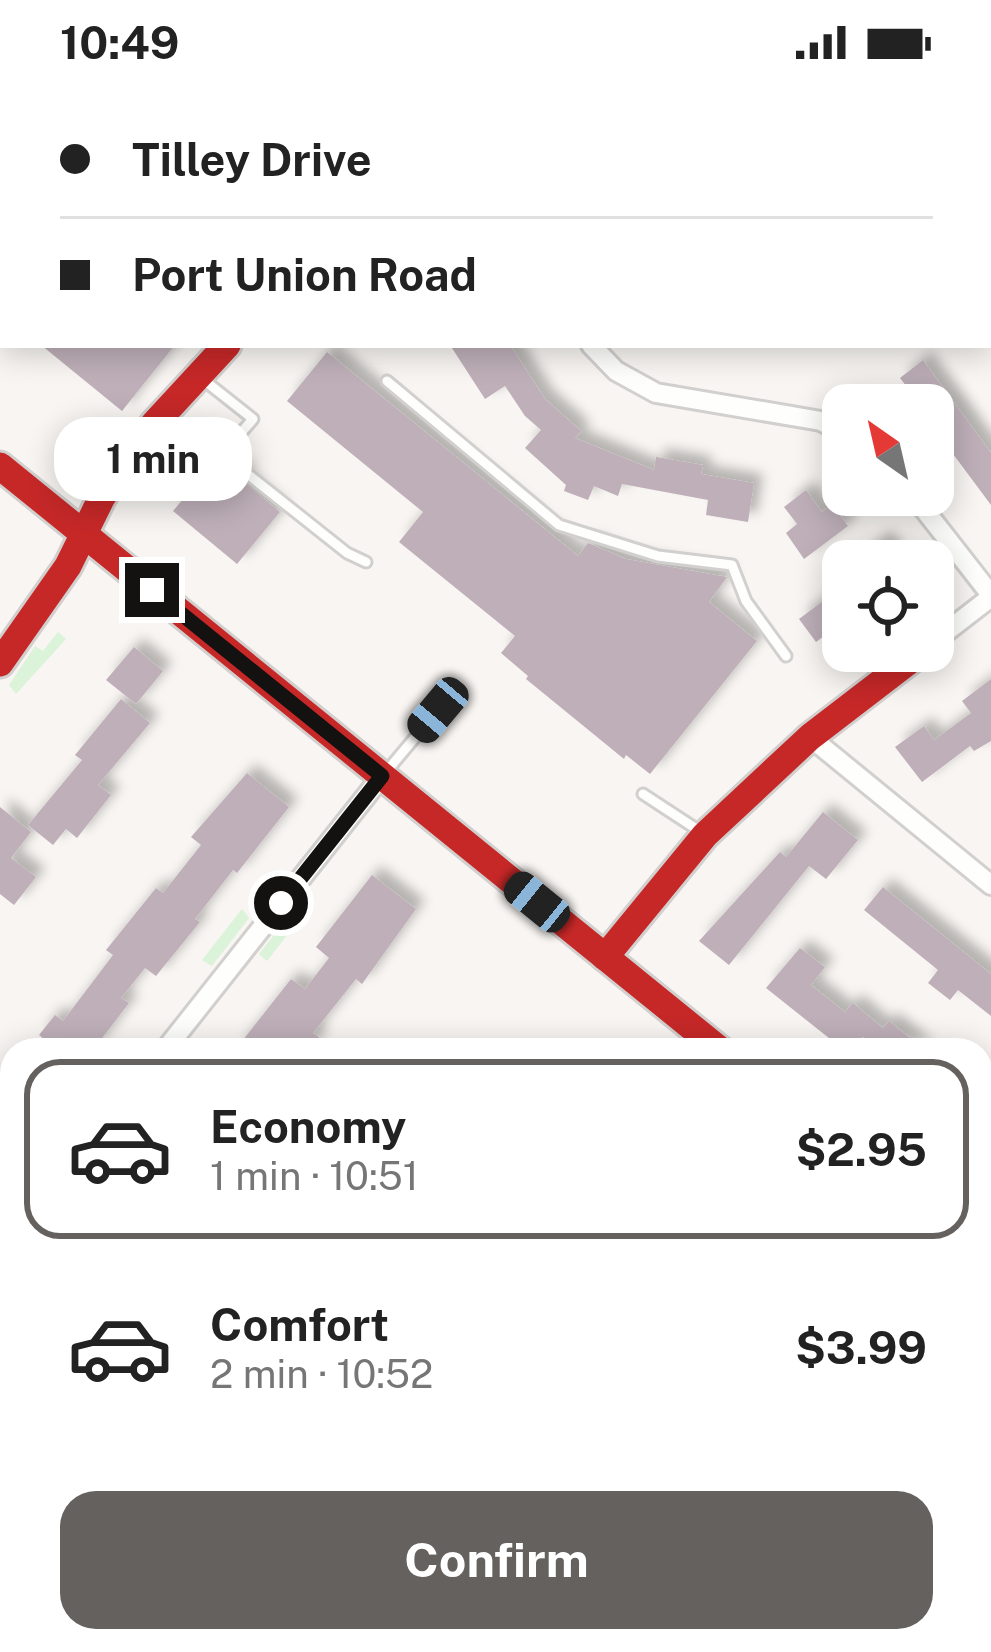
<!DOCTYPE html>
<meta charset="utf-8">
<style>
:root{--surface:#fff;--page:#f2f2f2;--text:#222;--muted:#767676;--line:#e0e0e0;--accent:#64615f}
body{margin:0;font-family:"Public Sans",sans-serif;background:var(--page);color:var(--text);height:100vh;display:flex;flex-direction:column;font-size:45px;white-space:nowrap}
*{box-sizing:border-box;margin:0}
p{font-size:39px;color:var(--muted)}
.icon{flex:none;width:66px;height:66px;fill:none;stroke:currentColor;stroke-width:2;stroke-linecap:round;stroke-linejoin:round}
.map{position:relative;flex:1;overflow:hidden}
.side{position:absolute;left:0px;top:954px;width:993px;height:615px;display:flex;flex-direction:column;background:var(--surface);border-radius:36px 36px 0 0;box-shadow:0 6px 30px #0003}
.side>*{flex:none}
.guide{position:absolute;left:0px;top:0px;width:993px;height:264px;box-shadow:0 6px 30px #0003;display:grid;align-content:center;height:264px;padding:0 60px;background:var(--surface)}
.needle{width:78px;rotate:326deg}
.controls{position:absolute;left:822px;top:300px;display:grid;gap:24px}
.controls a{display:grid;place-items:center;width:132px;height:132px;border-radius:24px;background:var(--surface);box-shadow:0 6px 30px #0003;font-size:60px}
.end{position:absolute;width:54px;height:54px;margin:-27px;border:15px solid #141210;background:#fff;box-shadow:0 0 0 6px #fff}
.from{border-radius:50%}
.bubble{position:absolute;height:84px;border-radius:36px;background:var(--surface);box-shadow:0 6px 30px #0003;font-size:39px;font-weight:700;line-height:84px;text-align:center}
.car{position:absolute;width:36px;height:72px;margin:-36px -18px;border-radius:15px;box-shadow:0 0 9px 3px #0007;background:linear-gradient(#222 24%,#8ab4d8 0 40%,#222 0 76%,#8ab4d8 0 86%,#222 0)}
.guide b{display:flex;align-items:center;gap:42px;height:114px;font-size:45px}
.guide b+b{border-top:3px solid var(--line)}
.guide i{width:30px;height:30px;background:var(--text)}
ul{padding:21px 0 0;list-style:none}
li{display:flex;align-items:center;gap:36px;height:180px;margin:0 24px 18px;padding:0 36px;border:6px solid transparent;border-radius:36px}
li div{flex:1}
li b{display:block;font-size:45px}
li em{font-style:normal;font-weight:700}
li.on{border-color:var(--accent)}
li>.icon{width:108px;height:108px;stroke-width:1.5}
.button{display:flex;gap:24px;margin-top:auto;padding:24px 60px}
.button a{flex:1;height:138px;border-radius:36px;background:var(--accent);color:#fff;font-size:48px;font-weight:700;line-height:138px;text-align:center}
.status{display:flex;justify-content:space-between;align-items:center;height:84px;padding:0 60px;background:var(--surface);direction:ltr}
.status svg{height:33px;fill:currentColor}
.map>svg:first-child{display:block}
.green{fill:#dbf3d8}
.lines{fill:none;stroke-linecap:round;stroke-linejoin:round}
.stream{stroke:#99bae6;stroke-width:8}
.building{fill:#beafb8;filter:url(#shadow)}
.lane-casing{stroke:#d2d0ce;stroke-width:15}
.street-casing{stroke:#d2d0ce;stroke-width:24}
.fast-casing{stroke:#d2d0ce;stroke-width:33}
.jam-casing{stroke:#d2d0ce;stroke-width:33}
.lane{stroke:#fefefd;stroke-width:9}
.street{stroke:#fefefd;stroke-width:18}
.fast{stroke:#4caf50;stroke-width:27}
.jam{stroke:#c62828;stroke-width:27}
.route{stroke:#141210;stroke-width:15}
</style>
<div class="status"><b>10:49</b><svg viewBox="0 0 49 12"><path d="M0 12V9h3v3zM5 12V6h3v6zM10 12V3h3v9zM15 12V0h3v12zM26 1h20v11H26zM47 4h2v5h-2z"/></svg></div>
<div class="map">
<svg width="991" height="1568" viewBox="0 0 991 1568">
<defs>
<filter id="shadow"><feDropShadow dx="9" dy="-9" stdDeviation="6" flood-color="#0004"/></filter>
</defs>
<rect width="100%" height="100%" fill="#f8f5f2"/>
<g class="green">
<path d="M58,548L66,555L16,610L9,601L35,562L43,567Z"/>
<path d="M300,818L308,824L267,877L259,870Z"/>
<path d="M242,825L249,834L212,882L202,876Z"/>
</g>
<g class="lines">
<path class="stream" d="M0,234L3,230"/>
</g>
<g class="building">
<path d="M41,261H175L122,327Z"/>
<path d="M450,261H510L545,315L581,347L575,354L654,386L656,373L703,381L701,390L754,399L748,438L706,431L708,416L622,400L618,412L594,402L588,416L564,407L566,401L525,364L541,346L525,332L505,302L485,315Z"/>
<path d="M327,268L578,472L588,459L626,475L727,493L709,518L757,557L650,690L626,671L624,675L526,595L528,592L501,569L515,552L399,458L423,428L287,317Z"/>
<path d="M923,276L991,369V421L933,343V321H915L906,310L910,307L900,294Z"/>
<path d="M217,375L233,388L243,386L244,398L280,428L237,480L173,427Z"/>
<path d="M806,406L822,428L832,420L848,442L804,475L786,449L797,440L784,423Z"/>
<path d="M883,455L899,477H855Z"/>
<path d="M843,502V538L816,558L799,535Z"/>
<path d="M134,563L163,587L136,620L106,596Z"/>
<path d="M991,595V657L974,667L970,662L922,698L895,663L924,642L934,656L971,629L962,617Z"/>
<path d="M121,615L150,639L98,701L111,711L77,754L66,745L53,761L28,741L82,676L75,671Z"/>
<path d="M247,689L289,723L237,789L233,786L195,835L200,838L156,892L145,884L121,914L129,919L93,966H38L45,956L39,951L55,931L63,937L113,871L106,866L156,804L163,809L201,761L191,753Z"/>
<path d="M0,723L31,748L11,774L36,793L14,821L0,810Z"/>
<path d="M823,728L858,756L826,795L809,782L729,881L699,857L780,768L786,773Z"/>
<path d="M372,791L416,825L362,900L356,895L313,949L319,953L309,966H235L291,895L305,905L329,874L316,863Z"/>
<path d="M883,803L991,890V932L958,906L950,916L928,899L938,886L864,826Z"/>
<path d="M800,864L825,883L811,901L845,928L853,919L883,944L889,937L925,966H878L863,953L853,966H844L766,904Z"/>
</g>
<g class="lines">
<defs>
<g id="lane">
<path d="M200,293L253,335L233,358L237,380"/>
<path d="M387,297L559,441L658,472L732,481L746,517L786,572"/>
<path d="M250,392L347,469L366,478"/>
<path d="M386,688L438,626"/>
<path d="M643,710L701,748"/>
</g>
<g id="street">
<path d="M591,261L616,287L656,309L821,337L843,349"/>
<path d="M913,411L991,511"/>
<path d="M933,558L991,513"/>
<path d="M810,653L991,801"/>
<path d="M165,966L382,692"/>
<path d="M0,1175L12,1160"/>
<path d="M0,1467L12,1469"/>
<path d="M981,1501L991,1509"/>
<path d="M576,1557L589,1568"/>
</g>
<path id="fast" d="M305,3L306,0"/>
<g id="jam">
<path d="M0,382L720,966"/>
<path d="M0,579L68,482L102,413L126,378L154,340L227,261"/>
<path d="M605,873L705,751L810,653L922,567"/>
<path d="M981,1178L991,1186"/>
</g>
</defs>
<use href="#lane" class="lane-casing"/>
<use href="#street" class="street-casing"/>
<use href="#fast" class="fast-casing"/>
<use href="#jam" class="jam-casing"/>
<use href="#lane" class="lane"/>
<use href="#street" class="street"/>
<use href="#fast" class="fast"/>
<use href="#jam" class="jam"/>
</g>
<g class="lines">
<path class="route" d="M152,506L382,692L281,819"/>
</g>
</svg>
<div class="controls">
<a><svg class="needle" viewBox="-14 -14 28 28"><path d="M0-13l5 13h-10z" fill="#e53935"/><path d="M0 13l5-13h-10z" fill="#767676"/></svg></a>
<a><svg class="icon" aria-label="locate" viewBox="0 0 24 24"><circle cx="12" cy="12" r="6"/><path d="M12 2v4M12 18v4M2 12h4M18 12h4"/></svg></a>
</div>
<i class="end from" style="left:281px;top:819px"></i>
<i class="end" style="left:152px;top:506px"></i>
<div class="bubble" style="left:54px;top:333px;width:198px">1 min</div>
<i class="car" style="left:438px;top:626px;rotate:220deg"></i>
<i class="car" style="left:537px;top:818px;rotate:309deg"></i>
<div class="guide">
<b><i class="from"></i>Tilley Drive</b>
<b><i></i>Port Union Road</b>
</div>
<section class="side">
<ul>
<li class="on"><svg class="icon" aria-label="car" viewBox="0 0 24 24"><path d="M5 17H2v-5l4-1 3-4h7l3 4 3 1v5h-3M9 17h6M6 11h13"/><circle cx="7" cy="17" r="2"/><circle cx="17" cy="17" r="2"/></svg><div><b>Economy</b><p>1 min · 10:51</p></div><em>$2.95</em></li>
<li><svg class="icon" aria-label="car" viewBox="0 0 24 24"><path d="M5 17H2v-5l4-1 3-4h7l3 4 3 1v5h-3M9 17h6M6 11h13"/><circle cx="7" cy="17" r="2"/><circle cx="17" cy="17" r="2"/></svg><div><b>Comfort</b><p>2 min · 10:52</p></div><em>$3.99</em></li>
</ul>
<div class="button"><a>Confirm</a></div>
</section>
</div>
